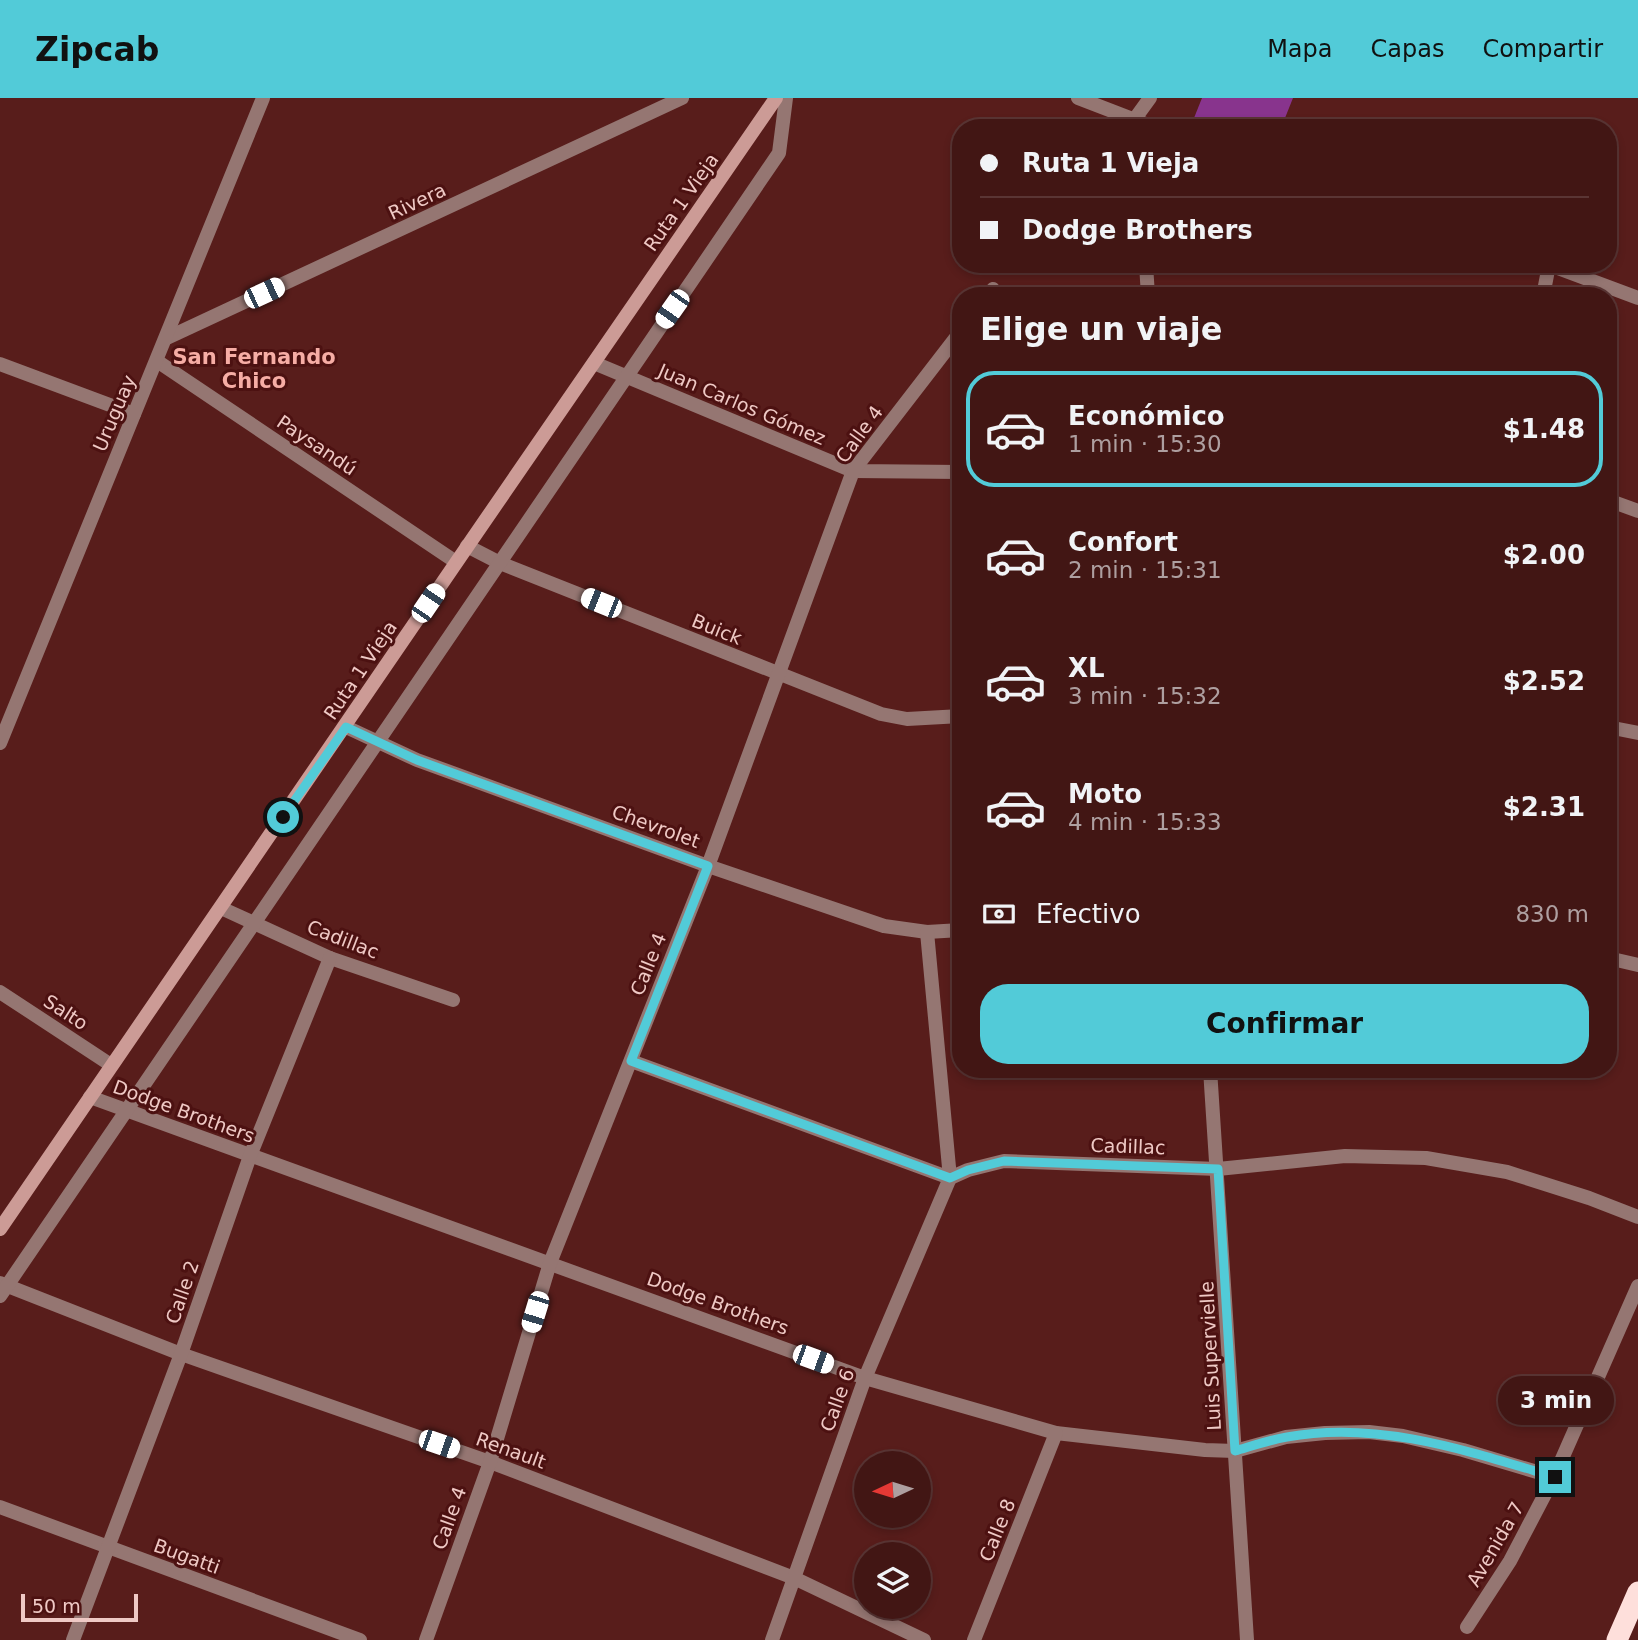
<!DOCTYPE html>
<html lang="es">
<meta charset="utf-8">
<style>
:root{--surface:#421614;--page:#491f1d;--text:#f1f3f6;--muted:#ae9fa0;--line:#5a3534;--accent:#52cbd8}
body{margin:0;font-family:"DejaVu Sans",sans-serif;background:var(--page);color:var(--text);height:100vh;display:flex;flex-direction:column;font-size:26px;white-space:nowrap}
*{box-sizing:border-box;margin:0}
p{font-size:23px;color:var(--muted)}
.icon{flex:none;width:38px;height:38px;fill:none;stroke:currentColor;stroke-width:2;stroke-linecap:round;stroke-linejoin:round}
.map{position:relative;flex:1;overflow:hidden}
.drawer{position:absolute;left:952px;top:189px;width:665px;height:791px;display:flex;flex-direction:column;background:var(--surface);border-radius:28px;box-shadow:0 4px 10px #0003,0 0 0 2px var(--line)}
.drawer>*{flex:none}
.top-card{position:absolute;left:952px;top:21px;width:665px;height:154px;border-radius:28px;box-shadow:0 4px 10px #0003,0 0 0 2px var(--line);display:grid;align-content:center;height:154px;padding:0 28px;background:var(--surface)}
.needle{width:46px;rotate:266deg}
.tools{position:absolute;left:854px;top:1353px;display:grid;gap:14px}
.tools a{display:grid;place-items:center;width:77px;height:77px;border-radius:50%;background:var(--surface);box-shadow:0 4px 10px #0003,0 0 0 2px var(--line);font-size:35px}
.scale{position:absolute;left:21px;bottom:18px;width:117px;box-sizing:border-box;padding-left:7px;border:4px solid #efc9c5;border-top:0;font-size:19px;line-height:24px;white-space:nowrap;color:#efc9c5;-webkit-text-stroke:5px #4c1111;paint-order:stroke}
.end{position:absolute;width:32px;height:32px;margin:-16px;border:9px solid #52cbd8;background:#111;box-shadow:0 0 0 4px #111}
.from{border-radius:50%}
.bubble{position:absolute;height:49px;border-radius:24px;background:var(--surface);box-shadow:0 4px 10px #0003,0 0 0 2px var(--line);font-size:23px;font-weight:700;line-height:49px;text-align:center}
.car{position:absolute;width:21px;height:42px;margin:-21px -10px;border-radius:9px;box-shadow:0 0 5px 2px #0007;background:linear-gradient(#fff 24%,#345 0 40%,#fff 0 76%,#345 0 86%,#fff 0)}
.top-card b{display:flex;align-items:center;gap:24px;height:66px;font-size:26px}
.top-card b+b{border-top:2px solid var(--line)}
.top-card i{width:18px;height:18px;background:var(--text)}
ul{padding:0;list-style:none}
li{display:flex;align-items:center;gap:21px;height:116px;margin:0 14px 10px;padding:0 14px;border:4px solid transparent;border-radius:28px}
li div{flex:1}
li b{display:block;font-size:26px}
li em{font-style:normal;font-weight:700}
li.selected{border-color:var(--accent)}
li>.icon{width:63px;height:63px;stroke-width:1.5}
h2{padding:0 28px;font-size:32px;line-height:84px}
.pay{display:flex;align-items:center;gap:18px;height:77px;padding:0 28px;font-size:26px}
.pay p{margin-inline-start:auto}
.cta{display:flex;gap:14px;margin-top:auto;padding:14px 28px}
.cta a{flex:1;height:80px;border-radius:28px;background:var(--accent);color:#111;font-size:28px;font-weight:700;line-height:80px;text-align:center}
header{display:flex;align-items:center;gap:42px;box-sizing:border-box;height:98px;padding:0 35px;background:var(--accent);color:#111}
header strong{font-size:33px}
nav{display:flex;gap:38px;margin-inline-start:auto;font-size:24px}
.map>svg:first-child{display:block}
.green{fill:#88348d}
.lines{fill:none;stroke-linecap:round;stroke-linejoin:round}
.street{stroke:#957672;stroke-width:14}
.secondary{stroke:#cc9b96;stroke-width:14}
.highway{stroke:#fedfdb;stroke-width:21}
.route{stroke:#52cbd8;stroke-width:9}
.labels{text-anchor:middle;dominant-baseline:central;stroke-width:6;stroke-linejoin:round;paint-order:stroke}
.street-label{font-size:19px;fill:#efc9c5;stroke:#4c1111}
.neighbourhood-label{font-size:21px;font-weight:bold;fill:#f6ada5;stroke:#4c1111}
</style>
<header>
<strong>Zipcab</strong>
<nav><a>Mapa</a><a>Capas</a><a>Compartir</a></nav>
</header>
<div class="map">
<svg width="1638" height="1542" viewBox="0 0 1638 1542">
<rect width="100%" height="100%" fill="#581d1b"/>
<path class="green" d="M1202,0H1293L1281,30H1220L1194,20Z"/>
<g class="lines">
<g class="street">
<path d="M1078,0L1156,30"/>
<path d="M1134,28V22L1150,0"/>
<path d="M1146,166L1148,198"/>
<path d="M1547,166L1638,200"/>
<path d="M988,198L993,191"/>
<path d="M1543,198L1549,167"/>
<path d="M167,240L682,0"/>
<path d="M157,263L456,464"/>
<path d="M594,265L853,373L961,374"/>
<path d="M0,266L134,316"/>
<path d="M1608,402L1638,413"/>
<path d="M467,448L500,465L881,616L907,621L961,618"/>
<path d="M346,629L417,662L708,768L884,828L927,834L961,832"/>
<path d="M1608,629L1638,635"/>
<path d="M0,645L263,0"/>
<path d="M221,810L330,860L453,902"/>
<path d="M1608,860L1638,867"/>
<path d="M0,894L111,967"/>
<path d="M631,963L950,1080L968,1072L1004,1063L1218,1071L1345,1058L1426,1060L1507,1074L1589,1100L1638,1119"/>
<path d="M1210,971L1247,1542"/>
<path d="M90,999L865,1280L1056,1335L1205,1352L1235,1353L1286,1339L1325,1335L1369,1334L1403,1338L1463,1352L1554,1379"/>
<path d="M0,1185L181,1256L490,1364L794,1480L924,1542"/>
<path d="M0,1198L779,55L786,0"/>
<path d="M0,1409L360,1542"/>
<path d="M1467,1529L1510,1463L1554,1379L1638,1188"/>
<path d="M73,1542L181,1256L250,1058L330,860"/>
<path d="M426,1542L490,1364L550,1165L708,768L853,373L961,233"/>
<path d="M772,1542L865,1280L950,1080L927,834"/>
<path d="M974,1542L1056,1335"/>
</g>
<path class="secondary" d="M0,1131C258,754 516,376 776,0"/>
<path class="highway" d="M1617,1542L1638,1494"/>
</g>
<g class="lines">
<path class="route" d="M283,719L346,629L417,662L708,768L631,963L950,1080L968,1072L1004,1063L1218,1071L1235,1353C1252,1348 1269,1342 1287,1339C1378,1322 1468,1353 1555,1379"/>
</g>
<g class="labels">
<g class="street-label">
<text transform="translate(417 103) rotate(-25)">Rivera</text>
<text transform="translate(681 104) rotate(-55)">Ruta 1 Vieja</text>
<text transform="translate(742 306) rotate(23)">Juan Carlos Gómez</text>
<text transform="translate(114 315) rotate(-67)">Uruguay</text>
<text transform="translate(859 336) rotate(-54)">Calle 4</text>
<text transform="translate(317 347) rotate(34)">Paysandú</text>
<text transform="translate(717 531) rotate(22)">Buick</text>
<text transform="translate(360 572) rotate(-56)">Ruta 1 Vieja</text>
<text transform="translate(656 728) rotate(20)">Chevrolet</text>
<text transform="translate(343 841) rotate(21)">Cadillac</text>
<text transform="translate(648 866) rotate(-68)">Calle 4</text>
<text transform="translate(66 914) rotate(33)">Salto</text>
<text transform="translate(184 1013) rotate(20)">Dodge Brothers</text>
<text transform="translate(1128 1048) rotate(2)">Cadillac</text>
<text transform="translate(182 1194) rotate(-71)">Calle 2</text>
<text transform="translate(718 1205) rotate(20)">Dodge Brothers</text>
<text transform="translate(1210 1258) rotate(-93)">Luis Supervielle</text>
<text transform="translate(837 1302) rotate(-70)">Calle 6</text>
<text transform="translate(511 1352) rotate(20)">Renault</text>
<text transform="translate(449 1420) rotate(-70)">Calle 4</text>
<text transform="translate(997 1432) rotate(-68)">Calle 8</text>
<text transform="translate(1495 1446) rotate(-60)">Avenida 7</text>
<text transform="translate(187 1458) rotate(20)">Bugatti</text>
</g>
<g class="neighbourhood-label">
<text x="254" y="259">San Fernando<tspan x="254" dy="24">Chico</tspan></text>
</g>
</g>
</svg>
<div class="tools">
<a><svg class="needle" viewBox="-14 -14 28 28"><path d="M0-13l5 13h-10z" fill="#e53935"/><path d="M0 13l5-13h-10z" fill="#ae9fa0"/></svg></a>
<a><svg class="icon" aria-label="layers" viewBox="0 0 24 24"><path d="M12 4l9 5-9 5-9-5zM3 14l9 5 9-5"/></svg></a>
</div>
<div class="scale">50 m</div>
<i class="end from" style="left:283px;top:719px"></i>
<i class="end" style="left:1555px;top:1379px"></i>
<div class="bubble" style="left:1498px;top:1278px;width:116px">3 min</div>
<i class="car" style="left:264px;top:195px;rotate:65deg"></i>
<i class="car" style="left:672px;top:211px;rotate:215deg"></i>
<i class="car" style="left:428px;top:505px;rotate:34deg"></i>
<i class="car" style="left:601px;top:505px;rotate:292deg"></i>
<i class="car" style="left:535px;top:1214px;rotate:197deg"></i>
<i class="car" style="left:813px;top:1261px;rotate:110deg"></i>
<i class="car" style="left:439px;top:1346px;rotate:109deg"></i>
<div class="top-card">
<b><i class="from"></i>Ruta 1 Vieja</b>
<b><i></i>Dodge Brothers</b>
</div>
<section class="drawer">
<h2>Elige un viaje</h2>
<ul>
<li class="selected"><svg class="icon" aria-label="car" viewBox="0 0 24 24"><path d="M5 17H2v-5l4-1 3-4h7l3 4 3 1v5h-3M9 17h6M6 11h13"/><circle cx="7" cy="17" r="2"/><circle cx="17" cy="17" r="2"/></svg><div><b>Económico</b><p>1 min · 15:30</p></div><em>$1.48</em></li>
<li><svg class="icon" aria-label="car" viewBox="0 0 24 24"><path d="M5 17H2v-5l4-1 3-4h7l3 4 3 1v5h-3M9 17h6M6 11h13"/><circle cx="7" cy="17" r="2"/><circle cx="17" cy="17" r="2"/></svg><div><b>Confort</b><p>2 min · 15:31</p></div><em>$2.00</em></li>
<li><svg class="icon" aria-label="car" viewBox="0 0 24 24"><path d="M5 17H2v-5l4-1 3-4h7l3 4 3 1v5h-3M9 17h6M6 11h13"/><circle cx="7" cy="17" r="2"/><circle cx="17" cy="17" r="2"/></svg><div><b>XL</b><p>3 min · 15:32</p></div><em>$2.52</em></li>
<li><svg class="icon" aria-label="car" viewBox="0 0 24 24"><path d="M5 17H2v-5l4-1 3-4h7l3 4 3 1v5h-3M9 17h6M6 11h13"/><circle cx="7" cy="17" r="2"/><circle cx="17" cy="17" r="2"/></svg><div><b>Moto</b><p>4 min · 15:33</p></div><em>$2.31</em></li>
</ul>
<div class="pay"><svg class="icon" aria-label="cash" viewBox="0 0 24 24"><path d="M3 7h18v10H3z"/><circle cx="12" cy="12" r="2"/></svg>Efectivo<p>830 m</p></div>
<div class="cta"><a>Confirmar</a></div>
</section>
</div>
